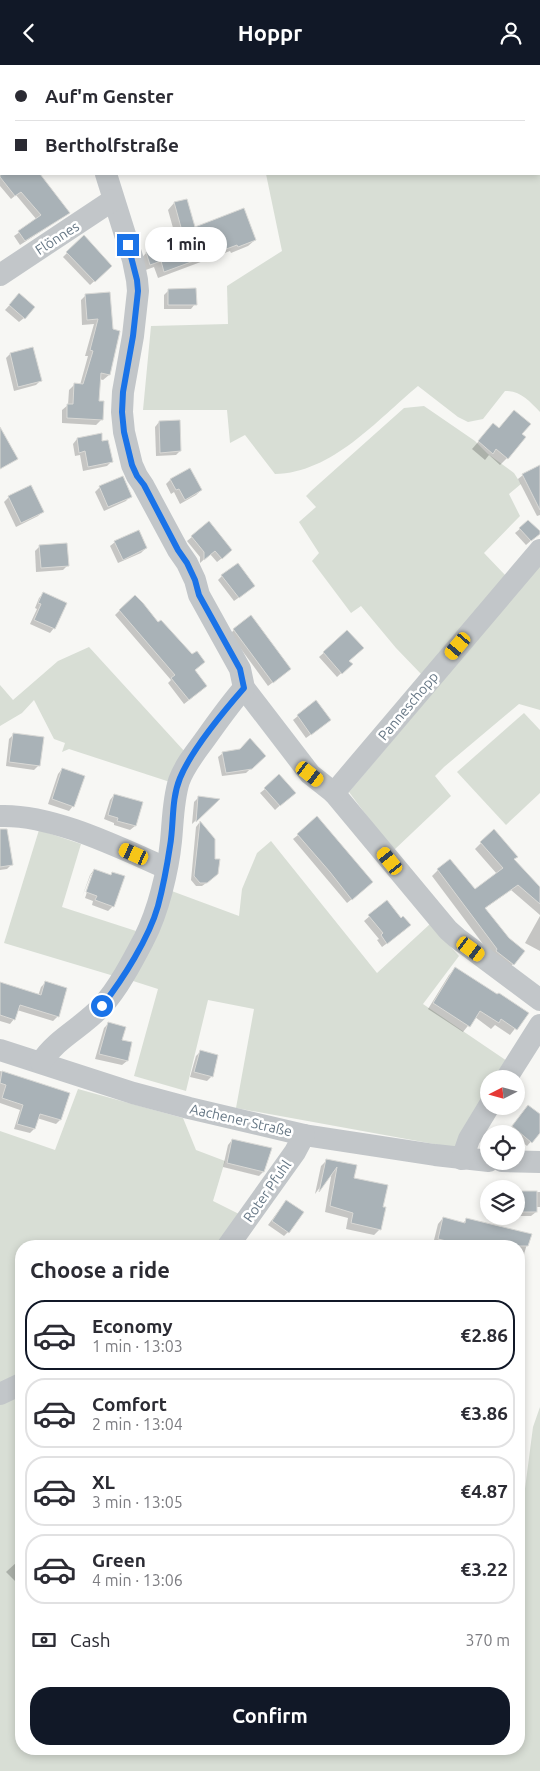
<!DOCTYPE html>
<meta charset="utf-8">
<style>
:root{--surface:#fff;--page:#f7f7f7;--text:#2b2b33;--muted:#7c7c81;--line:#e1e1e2;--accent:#111827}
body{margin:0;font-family:Ubuntu,sans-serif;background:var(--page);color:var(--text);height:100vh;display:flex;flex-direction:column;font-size:19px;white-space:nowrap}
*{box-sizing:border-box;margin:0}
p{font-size:16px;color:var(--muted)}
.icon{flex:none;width:28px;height:28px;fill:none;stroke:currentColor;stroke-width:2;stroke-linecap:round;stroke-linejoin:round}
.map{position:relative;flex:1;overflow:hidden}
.panel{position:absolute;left:15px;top:1175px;width:510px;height:515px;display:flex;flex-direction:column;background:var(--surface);border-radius:20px;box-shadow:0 2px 8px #0003}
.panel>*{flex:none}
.hud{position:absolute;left:0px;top:0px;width:540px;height:110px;box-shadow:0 2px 8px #0003;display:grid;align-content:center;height:110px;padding:0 15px;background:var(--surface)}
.needle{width:32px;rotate:264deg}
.fabs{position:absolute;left:480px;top:1005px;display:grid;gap:10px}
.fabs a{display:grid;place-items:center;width:45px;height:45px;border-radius:50%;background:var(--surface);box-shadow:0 2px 8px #0003;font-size:25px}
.end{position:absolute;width:22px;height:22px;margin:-11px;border:6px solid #1a73e8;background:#fff;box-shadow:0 0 0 2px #fff}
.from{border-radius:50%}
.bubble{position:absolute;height:35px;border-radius:18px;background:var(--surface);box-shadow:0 2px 8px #0003;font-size:16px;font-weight:600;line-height:35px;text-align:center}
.car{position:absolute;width:15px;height:30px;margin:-15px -8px;border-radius:6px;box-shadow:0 0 4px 1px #0007;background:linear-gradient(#f5c518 24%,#345 0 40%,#f5c518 0 76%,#345 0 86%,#f5c518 0)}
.hud b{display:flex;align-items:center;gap:18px;height:48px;font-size:19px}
.hud b+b{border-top:1px solid var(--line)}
.hud i{width:12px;height:12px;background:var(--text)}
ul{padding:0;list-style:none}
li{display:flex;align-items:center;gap:15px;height:70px;margin:0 10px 8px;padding:0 5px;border:2px solid var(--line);border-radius:20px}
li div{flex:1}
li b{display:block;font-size:19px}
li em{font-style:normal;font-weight:600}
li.selected{border-color:var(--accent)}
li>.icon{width:45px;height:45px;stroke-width:1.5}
h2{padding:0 15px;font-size:22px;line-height:60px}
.pay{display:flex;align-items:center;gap:12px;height:55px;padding:0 15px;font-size:19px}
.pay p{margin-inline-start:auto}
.action{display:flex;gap:10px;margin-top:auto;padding:10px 15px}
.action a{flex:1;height:58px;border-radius:20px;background:var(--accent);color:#fff;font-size:20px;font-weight:600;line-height:58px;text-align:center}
header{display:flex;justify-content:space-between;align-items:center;height:65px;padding:0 15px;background:var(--accent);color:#fff;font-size:22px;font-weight:600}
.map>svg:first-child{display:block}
.green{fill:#d8ded5}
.shadow{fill:#0003}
.building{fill:#a9b2b7;stroke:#d9d9d6}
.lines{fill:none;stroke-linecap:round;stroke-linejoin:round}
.minor{stroke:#c2c6c9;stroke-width:22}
.rail{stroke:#a3a9af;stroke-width:4;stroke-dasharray:8 4;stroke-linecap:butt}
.route{stroke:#1a73e8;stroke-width:6}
.labels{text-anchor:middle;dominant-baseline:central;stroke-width:5;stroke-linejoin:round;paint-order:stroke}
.street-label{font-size:14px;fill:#667785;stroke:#fff}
</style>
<header><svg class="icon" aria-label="back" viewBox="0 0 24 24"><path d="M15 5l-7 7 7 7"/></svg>Hoppr<svg class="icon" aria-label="person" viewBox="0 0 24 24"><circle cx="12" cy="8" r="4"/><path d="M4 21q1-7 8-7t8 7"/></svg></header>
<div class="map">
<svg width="540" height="1706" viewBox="0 0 540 1706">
<rect width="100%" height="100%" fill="#f7f7f4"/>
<g class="green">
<path d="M473,0H540V347C529,336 521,326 505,326L483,354L468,357L458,352L418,321C377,355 332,408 275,409L245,370L230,378L227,345H143L151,261L228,259L227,221L282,186L266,109H539V1H467Z"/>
<path d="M424,341L475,376L488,389L514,408L521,419L509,429L520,451L484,488L506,511L422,610L396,583L361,541L351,548L312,496L319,488L299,457L316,442L306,431L311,426L404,343Z"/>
<path d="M540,500V645L519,639L444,702L435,711L451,731L393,786L349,727Z"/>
<path d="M89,582L185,687L170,717L69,684L62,687L65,678L54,674L34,635L22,648L0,661V620L13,635L58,596Z"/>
<path d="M524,648L540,665V728L506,760L457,707Z"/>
<path d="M39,765L81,779L62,842L136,866L114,911L4,878Z"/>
<path d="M271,776L377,908L430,859L459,891L423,939L507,996L497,1014H489V1027L456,1083L236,1043L254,944L208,935L186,1026L134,1011L158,924L130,915L169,825L239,851L242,824L257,788Z"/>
<path d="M78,1024L183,1053L196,1085L225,1096L213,1136L239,1149L219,1181H21V1309L0,1320V1066L55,1085Z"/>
<path d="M21,1327V1684H519V1470L533,1362L540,1342V1706H0V1336Z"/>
</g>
<g class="shadow">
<path d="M3,109H38L69,148L20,180L14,171L37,155L16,130L11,134L0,121V111Z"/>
<path d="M174,138L194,164L255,175L248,181L231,188L230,186L158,213L154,202L143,206L140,195L146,188L168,181L167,177L175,170L168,145Z"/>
<path d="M83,172L111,201L90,220L63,192Z"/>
<path d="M169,225L195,239L191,244H164V230Z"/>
<path d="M86,230L112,265L109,310L103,315L99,314L98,337L102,354L96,360L62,358V345L68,340L69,325L74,320H80L88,291H85L94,259L82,260L81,235Z"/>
<path d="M14,235L24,253L19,257L5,245Z"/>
<path d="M10,289L40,316L36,320L14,326L6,293Z"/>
<path d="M159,357L180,386L176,390L156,391L155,362Z"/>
<path d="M493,360L498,364L521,370L507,393L500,400L489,390L485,395L472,384Z"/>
<path d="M77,374L100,377L111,397L107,401L83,406L80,390L75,391L73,379Z"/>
<path d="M540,401V450L537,451L518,414L523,410Z"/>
<path d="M189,405L201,425L196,430L180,439L174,427L171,429L166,419L170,415Z"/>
<path d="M100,422L130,431L126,436L104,446L95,427Z"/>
<path d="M9,432L42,447L38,451L16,462L4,437Z"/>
<path d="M528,457L535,472L526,480L515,468Z"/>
<path d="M209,458L226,490L217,497L210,489L200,498V492L187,476Z"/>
<path d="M115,477L146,483L141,488L118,498L110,481Z"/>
<path d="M39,482L68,500L63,505L36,507L35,486Z"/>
<path d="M222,511L249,525L234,536L218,515Z"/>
<path d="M43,529L54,563L50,568L30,559L37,544L35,543L39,533Z"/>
<path d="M120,545L158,559L194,605L202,625L184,639L168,618L171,615L115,550Z"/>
<path d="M234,565L285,608L268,621L230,569Z"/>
<path d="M347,567L348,596L351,599L337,612L319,592Z"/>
<path d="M315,637L324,660L306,673L293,655Z"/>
<path d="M14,669L39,700L34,705L6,701L9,674Z"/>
<path d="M223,688L264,691L246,708L222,711L218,692Z"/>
<path d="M62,704L73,741L69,746L48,739L58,709Z"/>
<path d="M265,724L289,732L275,745L260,728Z"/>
<path d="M114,730L135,761L130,765L114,760V758L104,754L110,735Z"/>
<path d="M199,732L217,735L192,759L194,737Z"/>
<path d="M199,758L214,774L213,813L202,821H196L191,815L196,762Z"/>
<path d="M494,765L516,792L513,795L540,823V850L511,825L484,844L513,899L507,905L492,891L432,811L438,805L475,826L497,809L475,784Z"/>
<path d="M298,770L367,822L347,838L293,774Z"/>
<path d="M0,779L11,800L7,804L0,805Z"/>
<path d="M94,805L113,841L108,846L92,840L93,836L85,833L93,809H91L82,832L90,810Z"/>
<path d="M386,837L405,865L382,882L377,875L379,874L364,856Z"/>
<path d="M540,851V886L525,878Z"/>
<path d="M455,904L527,948L510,970L495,960L491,964L475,952L463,967L428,944L449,910Z"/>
<path d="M46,917L58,951L53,956L17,945L14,954L10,959L0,956V918L38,931L41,922Z"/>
<path d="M109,958L120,976L127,996L122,1000L95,994L104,963Z"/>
<path d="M200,987L212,1011L207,1016L190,1012L196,991Z"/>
<path d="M0,1006L68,1029L60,1055L56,1059L37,1053L34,1064L30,1068L14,1064L20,1045L0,1038Z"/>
<path d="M524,1046L540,1051V1066L527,1081L516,1072V1069H512L508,1066Z"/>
<path d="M232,1075L263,1107L259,1111L223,1102L228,1080Z"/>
<path d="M327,1095L356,1101L353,1114L381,1143L380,1164L374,1170L346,1164L348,1153L325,1147L332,1106L315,1129L321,1101Z"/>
<path d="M540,1127V1142H536V1147L531,1151H516V1130L518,1128Z"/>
<path d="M286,1136L288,1167L284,1171L268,1160Z"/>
<path d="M443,1153L462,1159L466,1155L530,1169L519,1206V1181H441L433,1179L438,1159Z"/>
<path d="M519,1381H522L519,1407Z"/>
<path d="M18,1496L21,1499V1522L6,1507Z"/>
</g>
<g class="building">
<path d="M0,109H40L70,148L25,176L18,166L41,150L21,127L15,131L0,112Z"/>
<path d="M187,134L195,162L244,143L256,175L238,182L237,180L164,207L161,196L150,200L146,187L175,177L172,169L182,166L174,137Z"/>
<path d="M84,170L112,201L95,217L66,187Z"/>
<path d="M196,223L197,240H168V224Z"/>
<path d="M110,227L113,264L120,266L110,310L101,308L99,336H104L103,355L67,353V339H73L74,318L83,319L93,286L90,285L98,254L87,255L85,229Z"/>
<path d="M19,228L35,242L25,254L9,240Z"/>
<path d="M33,282L42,316L18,322L10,288Z"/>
<path d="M514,345L531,359L522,369L526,372L508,394L496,384L493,389L478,376L493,358L499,363Z"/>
<path d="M180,355L181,386L160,388L159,356Z"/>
<path d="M0,362L18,394L0,404Z"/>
<path d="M102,368V376L108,375L113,397L88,402L85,386L79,388L77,373Z"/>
<path d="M540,400V445L522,409Z"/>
<path d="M190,403L202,425L185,435L179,424L176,425L170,414Z"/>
<path d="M123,411L132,432L108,442L99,421Z"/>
<path d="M31,420L44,447L21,458L8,431Z"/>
<path d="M528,455L540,466V469L531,476L519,463Z"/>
<path d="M209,456L232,485L222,494L215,486L204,495V487L191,471Z"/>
<path d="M139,465L147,483L123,495L114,476Z"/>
<path d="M67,478L69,501L41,503L39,480Z"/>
<path d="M238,498L255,521L239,533L221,510Z"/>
<path d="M43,527L67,538L55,564L34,555L41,539L38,538Z"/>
<path d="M135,530L143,538L158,557L161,555L192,589L197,586L205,597L195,605L207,621L189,635L171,613L175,610L119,545Z"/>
<path d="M251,550L291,604L273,618L233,564Z"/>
<path d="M347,565L364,583L349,596L353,599L342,609L323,587Z"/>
<path d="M316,635L331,655L311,670L297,650Z"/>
<path d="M13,668L44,672L40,701L9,697Z"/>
<path d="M250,673L266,691L252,704L226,708L222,687L240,684Z"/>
<path d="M62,703L85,711L74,742L52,734Z"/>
<path d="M279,709L296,728L280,741L264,723Z"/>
<path d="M114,729L143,737L136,761L117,756L118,753L108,750Z"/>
<path d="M198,731L220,734L196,757Z"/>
<path d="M317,751L373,817L352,835L330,807L297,769Z"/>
<path d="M200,756L215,774V794H220L218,809L207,818H200L194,811Z"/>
<path d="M0,764H7L13,800L0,802Z"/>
<path d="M494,764L518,792L514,794L540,822V839L518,820L485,843L509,873L525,886L514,900L496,886L497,884L437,804L450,794L475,824L503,803L480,777Z"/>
<path d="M94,804L111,810L112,807L125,811L114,842L95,835L97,831L86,827Z"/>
<path d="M387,835L401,853L403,851L411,860L387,879L381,870L383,868L368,850Z"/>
<path d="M455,902L497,929L499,928L529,948L517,965L501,954L499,958L480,946L470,962L433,938Z"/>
<path d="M45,916L67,923L59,952L20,940L15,955L0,950V917L41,930Z"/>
<path d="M108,957L126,962L122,975L132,977L128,996L99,989Z"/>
<path d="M200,985L218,990L213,1012L194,1007Z"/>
<path d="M2,1006L70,1028L61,1055L40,1049L35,1064L17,1059L23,1040L2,1033L6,1020L0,1018Z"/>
<path d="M528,1040L540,1049V1068L532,1078L512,1061Z"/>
<path d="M232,1074L272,1083L264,1107L227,1098Z"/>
<path d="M326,1094L357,1100L354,1113L388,1120L383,1142H386L381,1165L351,1158L353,1148L330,1141L337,1102L319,1127Z"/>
<rect x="518" y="1126" width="19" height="21"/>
<path d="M286,1135L304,1147L289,1168L272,1156Z"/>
<path d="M443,1152L465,1158L466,1153L532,1169L528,1181H467L438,1174Z"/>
</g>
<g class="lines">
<g class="minor">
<path d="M73,0V1"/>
<path d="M106,109L133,195L137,215L138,226L133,271L123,327L122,347L124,367L132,400L137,411L143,420L178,485L187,498L195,515L199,530L240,604L244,623L310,709L334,728L448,865L457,873L540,935"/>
<path d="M0,210L113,135"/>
<path d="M334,728L540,485"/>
<path d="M0,751C52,749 118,782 166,803"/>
<path d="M0,985L133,1028L189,1043L304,1070L435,1090L489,1096"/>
<path d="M41,997C58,972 82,963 102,941C118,924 133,895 144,874C158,847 168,806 171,776C173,756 173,735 179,716C184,702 194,689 203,677C216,659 229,640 244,623"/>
<path d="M506,1014L540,960"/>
<path d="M462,1094L469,1074L489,1041"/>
<path d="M502,1096L540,1097"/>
<path d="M228,1181L295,1087L304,1070"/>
<path d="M0,1329L21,1319"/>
</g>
<g class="rail">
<path d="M366,1L373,0"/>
<path d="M415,1L422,0"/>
<path d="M0,40H1"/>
<path d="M0,49H1"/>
</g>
</g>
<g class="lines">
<path class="route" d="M102,941C123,914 149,873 158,841C163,822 167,801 170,781C174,759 171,735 180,713C192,684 223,647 244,623L240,604L199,530L195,515L187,498L178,485L144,420L137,411L132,400L124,367L122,347L123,327L133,271L138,226L137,215L128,180"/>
</g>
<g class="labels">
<g class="street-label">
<text transform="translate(57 173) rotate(-33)">Flönnes</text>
<text transform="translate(408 641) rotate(-50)">Panneschopp</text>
<text transform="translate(241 1055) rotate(13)">Aachener Straße</text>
<text transform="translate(267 1126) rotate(-55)">Roter Pfuhl</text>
</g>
</g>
</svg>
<div class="fabs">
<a><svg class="needle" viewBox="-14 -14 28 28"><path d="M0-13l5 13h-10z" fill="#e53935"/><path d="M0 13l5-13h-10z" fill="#7c7c81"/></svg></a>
<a><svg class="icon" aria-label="locate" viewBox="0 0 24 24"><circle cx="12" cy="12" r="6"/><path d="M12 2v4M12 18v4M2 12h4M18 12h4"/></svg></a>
<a><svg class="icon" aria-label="layers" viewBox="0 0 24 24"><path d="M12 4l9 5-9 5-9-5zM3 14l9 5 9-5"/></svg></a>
</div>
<i class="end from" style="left:102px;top:941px"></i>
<i class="end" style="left:128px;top:180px"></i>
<div class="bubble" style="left:145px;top:162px;width:82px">1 min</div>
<i class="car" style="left:458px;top:581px;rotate:220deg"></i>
<i class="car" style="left:310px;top:709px;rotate:128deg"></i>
<i class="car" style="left:134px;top:789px;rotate:294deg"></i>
<i class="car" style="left:390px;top:796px;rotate:321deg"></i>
<i class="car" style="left:471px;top:884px;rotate:126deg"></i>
<div class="hud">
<b><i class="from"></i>Auf'm Genster</b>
<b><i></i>Bertholfstraße</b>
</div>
<section class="panel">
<h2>Choose a ride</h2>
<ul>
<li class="selected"><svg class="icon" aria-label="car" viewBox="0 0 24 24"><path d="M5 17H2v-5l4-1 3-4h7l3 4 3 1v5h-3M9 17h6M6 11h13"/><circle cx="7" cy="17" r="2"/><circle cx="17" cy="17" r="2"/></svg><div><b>Economy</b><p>1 min · 13:03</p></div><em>€2.86</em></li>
<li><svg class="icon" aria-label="car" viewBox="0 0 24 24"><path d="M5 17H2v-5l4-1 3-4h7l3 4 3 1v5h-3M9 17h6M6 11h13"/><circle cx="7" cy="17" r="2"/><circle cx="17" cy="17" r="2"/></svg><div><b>Comfort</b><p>2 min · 13:04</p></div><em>€3.86</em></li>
<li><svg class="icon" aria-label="car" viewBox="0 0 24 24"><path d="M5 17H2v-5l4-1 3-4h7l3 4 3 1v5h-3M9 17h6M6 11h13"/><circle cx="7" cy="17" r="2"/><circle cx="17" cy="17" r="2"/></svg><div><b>XL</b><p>3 min · 13:05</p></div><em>€4.87</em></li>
<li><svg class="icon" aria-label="car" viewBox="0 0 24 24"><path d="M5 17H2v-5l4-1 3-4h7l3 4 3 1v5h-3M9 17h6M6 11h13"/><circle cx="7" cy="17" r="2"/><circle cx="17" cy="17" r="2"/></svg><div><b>Green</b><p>4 min · 13:06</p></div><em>€3.22</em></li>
</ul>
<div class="pay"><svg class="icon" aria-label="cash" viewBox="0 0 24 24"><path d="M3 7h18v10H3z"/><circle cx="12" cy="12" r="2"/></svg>Cash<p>370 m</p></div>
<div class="action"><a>Confirm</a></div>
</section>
</div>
